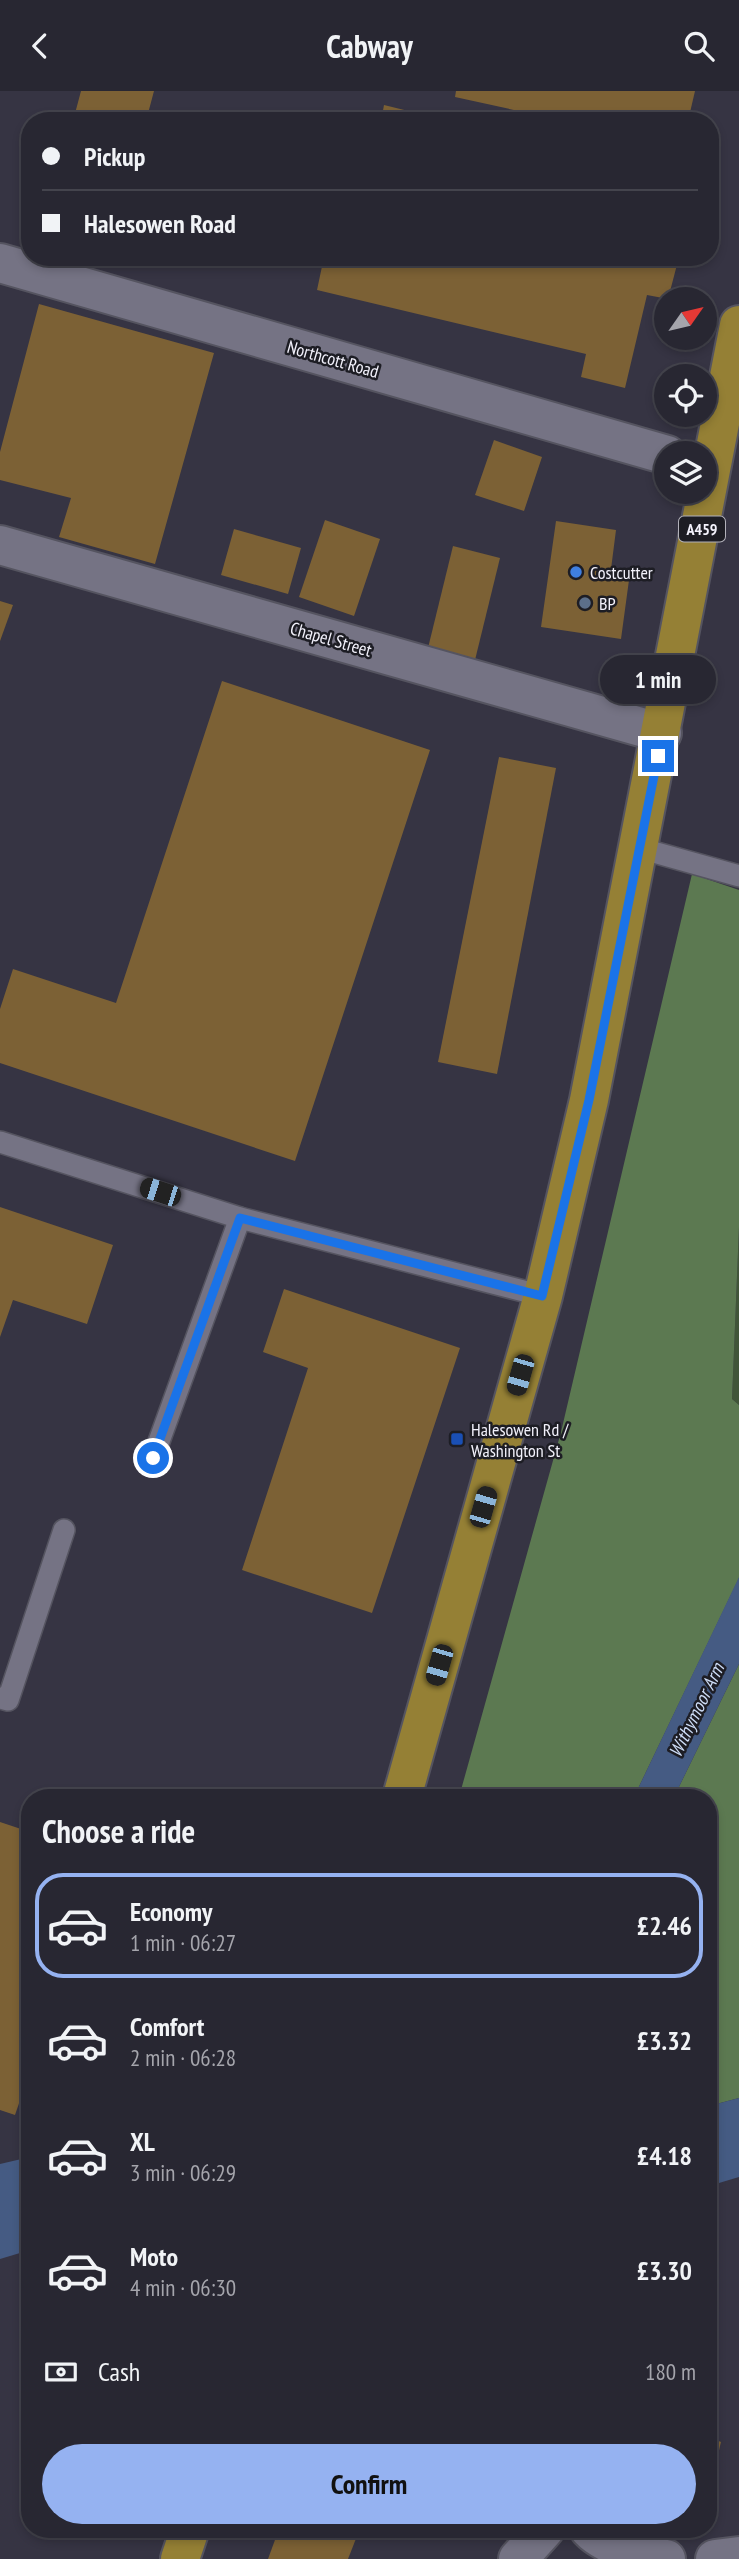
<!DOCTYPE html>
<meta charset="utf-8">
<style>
:root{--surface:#282732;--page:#302f3a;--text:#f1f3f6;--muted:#a5a5ac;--line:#44444d;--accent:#95b2f1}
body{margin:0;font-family:"PT Sans Narrow",sans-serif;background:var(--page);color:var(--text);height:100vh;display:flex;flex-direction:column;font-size:26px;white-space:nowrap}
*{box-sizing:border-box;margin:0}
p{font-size:23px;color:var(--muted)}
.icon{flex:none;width:38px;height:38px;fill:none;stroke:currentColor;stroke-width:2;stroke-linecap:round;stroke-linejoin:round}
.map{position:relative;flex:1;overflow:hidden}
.details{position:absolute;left:21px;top:1698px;width:696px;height:749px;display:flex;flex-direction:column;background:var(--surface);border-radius:28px;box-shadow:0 4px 10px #0003,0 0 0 2px var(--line)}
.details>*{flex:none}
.banner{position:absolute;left:21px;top:21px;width:698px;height:154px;border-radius:28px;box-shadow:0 4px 10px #0003,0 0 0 2px var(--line);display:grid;align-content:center;height:154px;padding:0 21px;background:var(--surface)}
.needle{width:46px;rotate:56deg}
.buttons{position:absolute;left:654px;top:196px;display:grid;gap:14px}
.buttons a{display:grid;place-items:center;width:63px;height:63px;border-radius:50%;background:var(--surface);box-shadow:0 4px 10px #0003,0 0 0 2px var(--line);font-size:35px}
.end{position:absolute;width:32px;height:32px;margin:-16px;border:9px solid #1a73e8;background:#fff;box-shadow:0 0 0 4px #fff}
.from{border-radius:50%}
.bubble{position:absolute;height:49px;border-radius:24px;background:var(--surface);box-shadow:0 4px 10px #0003,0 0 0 2px var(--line);font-size:23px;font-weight:600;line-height:49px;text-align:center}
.car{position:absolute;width:21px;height:42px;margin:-21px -10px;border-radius:9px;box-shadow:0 0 5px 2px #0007;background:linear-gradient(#222 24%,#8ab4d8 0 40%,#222 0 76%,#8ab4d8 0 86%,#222 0)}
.banner b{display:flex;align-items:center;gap:24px;height:66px;font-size:26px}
.banner b+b{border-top:2px solid var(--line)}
.banner i{width:18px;height:18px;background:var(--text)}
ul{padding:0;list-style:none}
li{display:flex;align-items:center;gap:21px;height:105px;margin:0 14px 10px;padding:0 7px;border:4px solid transparent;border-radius:28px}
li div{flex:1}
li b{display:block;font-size:26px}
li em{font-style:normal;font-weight:600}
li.current{border-color:var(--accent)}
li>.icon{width:63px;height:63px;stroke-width:1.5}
h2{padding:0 21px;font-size:32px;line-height:84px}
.pay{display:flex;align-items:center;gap:18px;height:77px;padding:0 21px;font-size:26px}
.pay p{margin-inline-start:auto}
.primary-button{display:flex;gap:14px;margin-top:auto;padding:14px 21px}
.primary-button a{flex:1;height:80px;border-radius:42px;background:var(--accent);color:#111;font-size:28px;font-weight:600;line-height:80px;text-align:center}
header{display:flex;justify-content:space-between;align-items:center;height:91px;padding:0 21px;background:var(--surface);font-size:32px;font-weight:600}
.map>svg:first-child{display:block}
.green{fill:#415539}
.forest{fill:#5c7951}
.water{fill:#455b83}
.building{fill:#7c6135}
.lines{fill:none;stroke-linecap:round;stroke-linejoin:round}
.lane-casing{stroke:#555460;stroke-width:24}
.street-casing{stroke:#555460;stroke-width:42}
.primary-casing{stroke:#555460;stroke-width:42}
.lane{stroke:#757384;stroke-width:21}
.street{stroke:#757384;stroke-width:38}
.primary{stroke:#958035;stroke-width:38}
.route{stroke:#1a73e8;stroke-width:9}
.shop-dot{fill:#3f7fe0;stroke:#1d1d24;stroke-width:2.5}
.service-dot{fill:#5c6f8a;stroke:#1d1d24;stroke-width:2.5}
.transit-dot{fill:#1a4fb4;stroke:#1d1d24;stroke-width:2.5}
.labels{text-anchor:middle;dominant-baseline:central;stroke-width:5;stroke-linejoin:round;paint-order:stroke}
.shield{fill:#1d1d24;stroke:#b3b2bb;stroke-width:2}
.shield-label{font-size:16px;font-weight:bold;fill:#f3f2fc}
.street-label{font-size:18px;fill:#f3f2fc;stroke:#1d1d24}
.poi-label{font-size:18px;fill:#f3f2fc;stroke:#1d1d24;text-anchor:start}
.water-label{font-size:19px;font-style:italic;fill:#cddcf6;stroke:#1d1d24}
</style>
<header><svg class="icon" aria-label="back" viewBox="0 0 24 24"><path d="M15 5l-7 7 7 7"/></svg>Cabway<svg class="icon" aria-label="search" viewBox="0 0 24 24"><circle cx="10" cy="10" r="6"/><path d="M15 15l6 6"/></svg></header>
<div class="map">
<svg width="739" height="2468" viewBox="0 0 739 2468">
<rect width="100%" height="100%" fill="#363443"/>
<path class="green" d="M739,1136V1314L732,1308Z"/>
<g class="forest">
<path d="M692,783L739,799V1136L732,1308L739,1314V1487L634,1706H459L561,1341Z"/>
<path d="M739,1573V2007L709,2015V1706H674Z"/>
</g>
<g class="water">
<path d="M739,1486V1573L674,1706H634Z"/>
<path d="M739,2007V2086L709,2095V2015Z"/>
<path d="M30,2066V2159L0,2168V2073Z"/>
</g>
<g class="building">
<path d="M81,0H154L146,30H73Z"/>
<path d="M456,0H695L688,30H564L455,6Z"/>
<path d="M384,14L445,29V30H381Z"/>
<path d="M324,166H679L668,208L647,204L625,297L581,286L586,263L317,199Z"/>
<path d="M39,213L214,262L155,473L59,446L71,407L0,389V361Z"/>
<path d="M494,349L542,366L524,420L475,404Z"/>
<path d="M325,429L380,448L354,525L299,506Z"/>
<path d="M556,430L616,439L610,486L629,489L621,548L541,536Z"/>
<path d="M234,438L301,457L288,503L221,484Z"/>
<path d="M453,455L500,467L475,569L428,557Z"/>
<path d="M0,510L13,514L0,550Z"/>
<path d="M222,590L430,659L295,1070L0,972V918L13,878L116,912Z"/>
<path d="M499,666L556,677L497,983L438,971Z"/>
<path d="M0,1116L113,1154L87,1233L13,1209L0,1246Z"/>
<path d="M284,1198L460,1257L372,1522L242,1479L308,1277L263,1261Z"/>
<path d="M0,1731L30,1741V1980L15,2024L0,2019Z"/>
<path d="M709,2346L721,2351L710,2396H709Z"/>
<path d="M279,2438H336L357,2445L348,2468H268Z"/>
</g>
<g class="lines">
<defs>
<g id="lane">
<path d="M639,757L739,785"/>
<path d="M0,1051L240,1127L543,1205"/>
<path d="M153,1367L240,1127"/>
<path d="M0,1607L8,1609L64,1439"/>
</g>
<g id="street">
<path d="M0,172L667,364"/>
<path d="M0,454L662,642"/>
<path d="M589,2438C605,2455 642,2466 666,2468"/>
<path d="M518,2468L545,2438"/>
<path d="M715,2468L739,2465"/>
</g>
<g id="primary">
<path d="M402,1706L543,1205L589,1009L739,234"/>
<path d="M180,2468L190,2438"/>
</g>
</defs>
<use href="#lane" class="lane-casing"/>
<use href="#street" class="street-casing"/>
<use href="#primary" class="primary-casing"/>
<use href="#lane" class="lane"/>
<use href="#street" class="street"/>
<use href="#primary" class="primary"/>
</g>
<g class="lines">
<path class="route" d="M153,1367L240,1127L542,1205L589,1009L658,665"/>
</g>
<circle class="shop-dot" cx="576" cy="481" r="7"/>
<circle class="service-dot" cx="585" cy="512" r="7"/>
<rect class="transit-dot" x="450" y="1341" width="14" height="14" rx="3.5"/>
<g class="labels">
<rect class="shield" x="679" y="425.5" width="46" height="25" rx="5"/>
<g class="shield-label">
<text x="702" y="438">A459</text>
</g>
<g class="street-label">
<text transform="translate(333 268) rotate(16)">Northcott Road</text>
<text transform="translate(331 548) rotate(16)">Chapel Street</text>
</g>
<g class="poi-label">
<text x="590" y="481">Costcutter</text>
<text x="599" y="512">BP</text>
<text x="471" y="1338">Halesowen Rd /<tspan x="471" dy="21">Washington St</tspan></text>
</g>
<g class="water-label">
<text transform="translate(696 1619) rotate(-64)">Withymoor Arm</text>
</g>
</g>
</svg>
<div class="buttons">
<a><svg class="needle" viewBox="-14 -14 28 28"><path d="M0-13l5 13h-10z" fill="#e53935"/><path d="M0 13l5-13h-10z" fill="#a5a5ac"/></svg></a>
<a><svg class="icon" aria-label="locate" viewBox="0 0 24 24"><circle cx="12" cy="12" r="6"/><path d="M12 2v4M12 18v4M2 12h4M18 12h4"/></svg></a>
<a><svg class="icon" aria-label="layers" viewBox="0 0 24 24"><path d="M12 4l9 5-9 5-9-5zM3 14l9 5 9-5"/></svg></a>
</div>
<i class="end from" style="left:153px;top:1367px"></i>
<i class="end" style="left:658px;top:665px"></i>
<div class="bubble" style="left:600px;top:564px;width:116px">1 min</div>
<i class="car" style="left:160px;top:1101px;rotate:288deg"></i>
<i class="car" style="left:520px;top:1284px;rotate:196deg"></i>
<i class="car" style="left:483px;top:1416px;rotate:16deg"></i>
<i class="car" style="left:439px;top:1574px;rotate:196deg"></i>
<div class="banner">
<b><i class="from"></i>Pickup</b>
<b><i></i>Halesowen Road</b>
</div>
<section class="details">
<h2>Choose a ride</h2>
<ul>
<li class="current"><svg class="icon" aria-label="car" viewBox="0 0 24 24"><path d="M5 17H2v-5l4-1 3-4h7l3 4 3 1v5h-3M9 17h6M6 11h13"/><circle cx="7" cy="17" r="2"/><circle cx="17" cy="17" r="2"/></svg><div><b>Economy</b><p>1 min · 06:27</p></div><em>£2.46</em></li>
<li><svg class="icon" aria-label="car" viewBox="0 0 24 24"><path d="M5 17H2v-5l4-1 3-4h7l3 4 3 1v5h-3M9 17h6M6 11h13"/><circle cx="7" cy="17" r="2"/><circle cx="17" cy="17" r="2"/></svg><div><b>Comfort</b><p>2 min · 06:28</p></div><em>£3.32</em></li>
<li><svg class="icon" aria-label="car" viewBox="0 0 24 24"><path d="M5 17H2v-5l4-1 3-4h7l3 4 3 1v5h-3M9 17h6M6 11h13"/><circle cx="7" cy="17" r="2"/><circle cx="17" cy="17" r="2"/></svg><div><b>XL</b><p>3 min · 06:29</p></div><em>£4.18</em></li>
<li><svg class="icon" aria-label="car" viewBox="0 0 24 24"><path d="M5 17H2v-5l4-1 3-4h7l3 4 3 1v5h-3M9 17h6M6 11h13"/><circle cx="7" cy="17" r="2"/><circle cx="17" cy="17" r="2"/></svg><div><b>Moto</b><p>4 min · 06:30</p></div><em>£3.30</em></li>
</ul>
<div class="pay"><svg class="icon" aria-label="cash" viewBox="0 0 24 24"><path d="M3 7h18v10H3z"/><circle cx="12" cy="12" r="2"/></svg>Cash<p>180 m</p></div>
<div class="primary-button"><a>Confirm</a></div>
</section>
</div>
